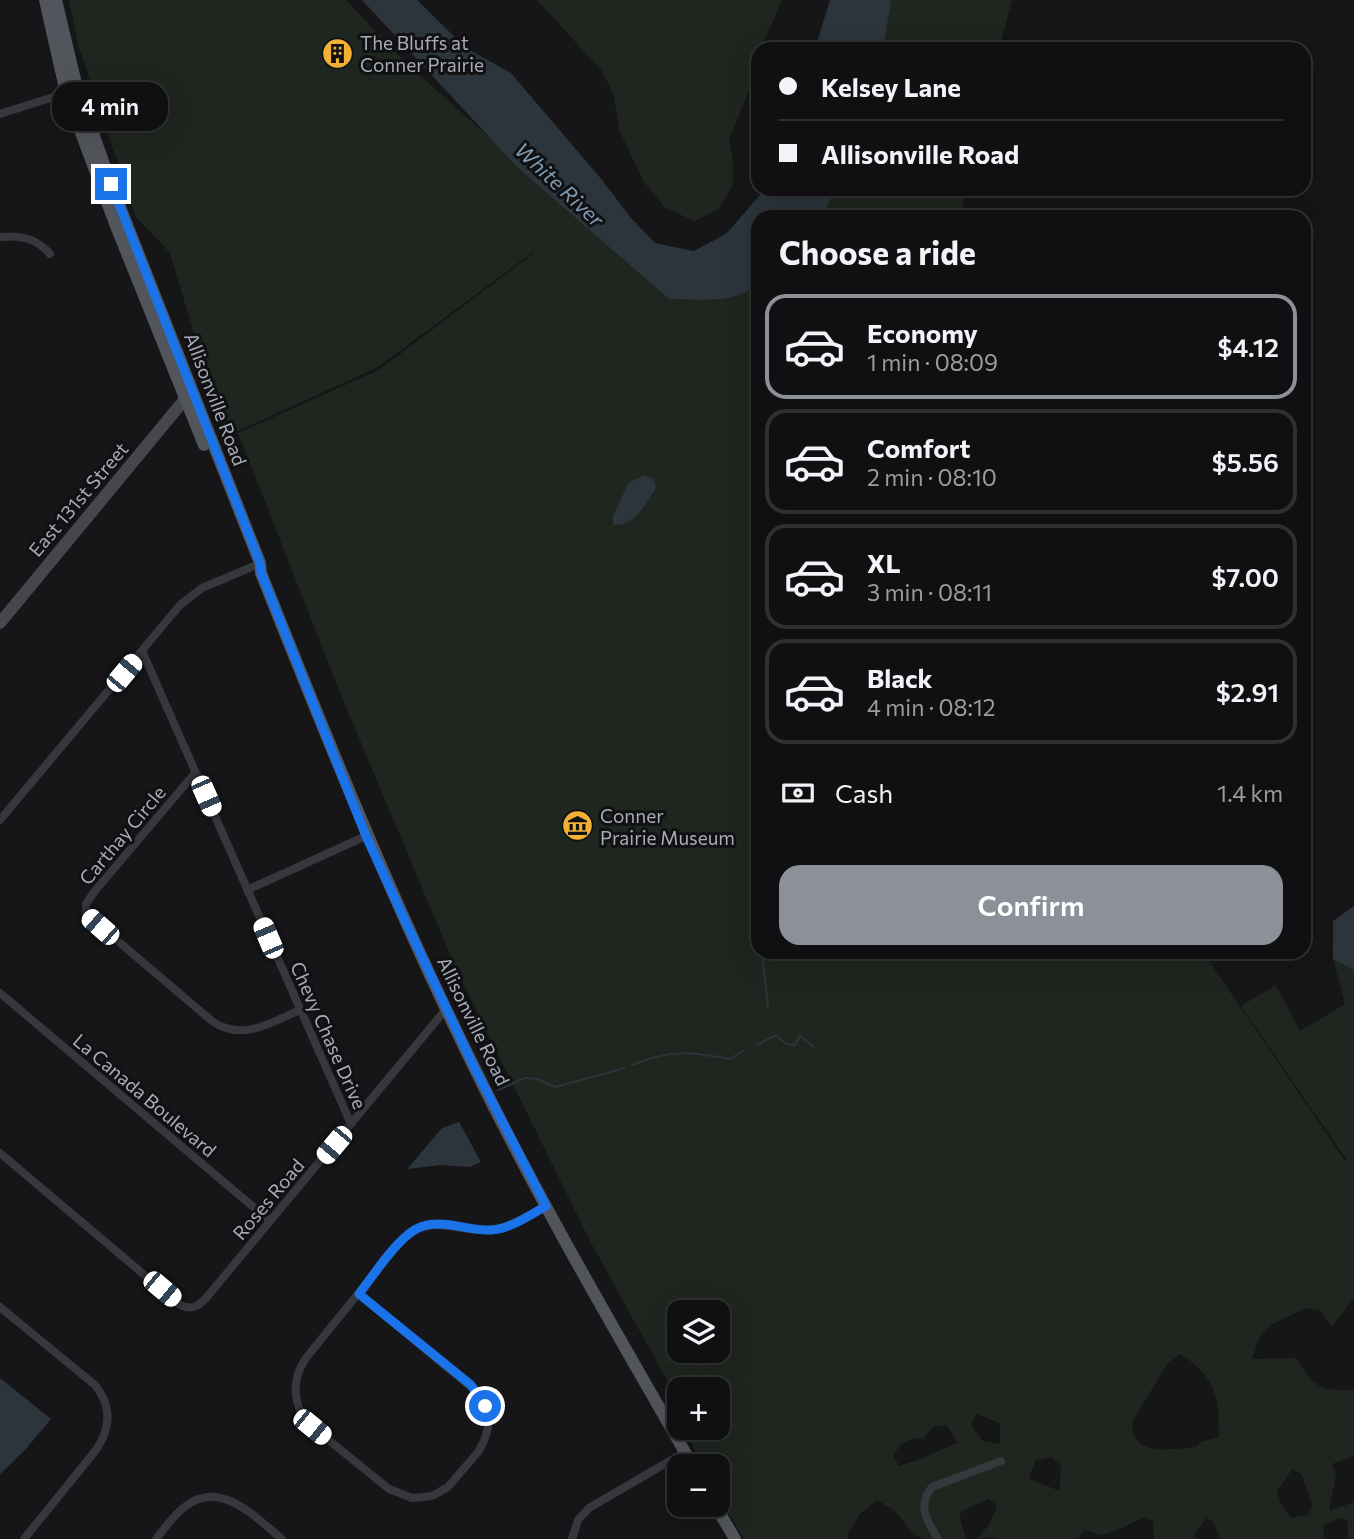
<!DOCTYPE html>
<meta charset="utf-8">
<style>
:root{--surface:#101012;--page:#19191b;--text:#f1f3f6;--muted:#9c9d9f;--line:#303032;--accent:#8c9099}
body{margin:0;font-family:Commissioner,sans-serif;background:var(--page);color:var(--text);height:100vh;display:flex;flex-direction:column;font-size:26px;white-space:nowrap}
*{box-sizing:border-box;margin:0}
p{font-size:23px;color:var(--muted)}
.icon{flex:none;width:38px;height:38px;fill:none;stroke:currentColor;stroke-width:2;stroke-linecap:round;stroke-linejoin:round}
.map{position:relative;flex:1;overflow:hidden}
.details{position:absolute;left:751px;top:210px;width:560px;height:749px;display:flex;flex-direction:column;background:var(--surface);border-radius:21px;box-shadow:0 7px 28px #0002,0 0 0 2px var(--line)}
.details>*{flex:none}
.hud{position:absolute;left:751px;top:42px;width:560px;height:154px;border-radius:21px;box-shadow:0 7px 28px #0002,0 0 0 2px var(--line);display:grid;align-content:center;height:154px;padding:0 28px;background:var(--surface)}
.fabs{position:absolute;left:667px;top:1300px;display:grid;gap:14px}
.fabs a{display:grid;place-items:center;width:63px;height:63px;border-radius:14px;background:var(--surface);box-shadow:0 7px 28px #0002,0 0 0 2px var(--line);font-size:35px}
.end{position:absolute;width:32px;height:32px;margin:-16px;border:9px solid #1a73e8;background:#fff;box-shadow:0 0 0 4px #fff}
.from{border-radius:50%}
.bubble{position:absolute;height:49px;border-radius:21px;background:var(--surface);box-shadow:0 7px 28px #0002,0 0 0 2px var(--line);font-size:23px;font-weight:600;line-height:49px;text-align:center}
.car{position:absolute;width:21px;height:42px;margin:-21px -10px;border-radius:9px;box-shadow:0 0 5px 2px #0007;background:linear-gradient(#fff 24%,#345 0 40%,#fff 0 76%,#345 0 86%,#fff 0)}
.hud b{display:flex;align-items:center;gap:24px;height:66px;font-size:26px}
.hud b+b{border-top:2px solid var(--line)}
.hud i{width:18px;height:18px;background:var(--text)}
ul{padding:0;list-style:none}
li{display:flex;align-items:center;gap:21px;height:105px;margin:0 14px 10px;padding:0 14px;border:4px solid var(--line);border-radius:21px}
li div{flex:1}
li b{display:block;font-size:26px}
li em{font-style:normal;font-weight:600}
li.active{border-color:var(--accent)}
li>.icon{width:63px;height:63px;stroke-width:1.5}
h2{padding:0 28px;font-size:32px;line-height:84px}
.pay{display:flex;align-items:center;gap:18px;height:77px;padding:0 28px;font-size:26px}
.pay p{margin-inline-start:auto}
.primary-button{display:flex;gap:14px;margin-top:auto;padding:14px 28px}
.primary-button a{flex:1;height:80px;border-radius:21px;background:var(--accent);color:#fff;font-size:28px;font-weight:600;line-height:80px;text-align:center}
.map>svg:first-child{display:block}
.green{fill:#1e261f;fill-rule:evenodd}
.water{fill:#2c353c}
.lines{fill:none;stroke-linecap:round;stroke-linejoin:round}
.stream{stroke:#2c353c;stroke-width:2}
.street{stroke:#37383d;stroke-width:8}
.secondary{stroke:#45474d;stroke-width:12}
.primary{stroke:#53555c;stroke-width:12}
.route{stroke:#1a73e8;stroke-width:9}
.labels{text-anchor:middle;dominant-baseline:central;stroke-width:6;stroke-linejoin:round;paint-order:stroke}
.poi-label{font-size:19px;fill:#a8adb8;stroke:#111113;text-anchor:start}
.street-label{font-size:19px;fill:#a8adb8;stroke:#111113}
.water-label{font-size:21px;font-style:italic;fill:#7f9bb3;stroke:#111113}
</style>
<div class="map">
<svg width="1354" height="1539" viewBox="0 0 1354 1539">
<rect width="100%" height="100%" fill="#161618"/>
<g class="green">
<path d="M69,0H346L402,59L669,299L748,290L758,278V952H1203L1345,1161L1346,1159L1241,1006L1276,985L1300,1031L1345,1004L1333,959L1354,970V1298L1332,1327L1321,1311L1306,1308L1271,1325L1259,1338L1252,1359L1295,1358C1302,1364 1303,1370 1308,1376C1323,1393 1334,1389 1354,1390V1456L1332,1464L1336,1475L1329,1511L1354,1502V1539H1349L1347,1520L1339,1518L1323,1526L1324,1539H1220L1213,1522L1207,1518L1194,1534L1196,1539H1154L1153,1521L1144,1517L1120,1529L1102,1535L1084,1530L1078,1539H995L992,1537L976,1539L989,1525L997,1506L989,1499L966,1509L959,1515L966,1539H924L914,1535L895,1511L877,1500L860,1514L848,1533L849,1539H744L718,1495V1466H700L692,1444L682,1428H718V1390H679V1422L673,1408L678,1400L591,1243L457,971L343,700L238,433L379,370L534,253H532L378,367L225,437L170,253L136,217L78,44ZM679,1312H718V1351H679ZM1180,1354C1215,1375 1220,1399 1219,1437L1201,1442L1196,1447C1171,1449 1127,1458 1133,1420L1168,1363ZM976,1414L1000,1423V1444L983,1441L971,1425ZM947,1425L957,1443L918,1460L899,1466L893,1455C901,1444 910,1436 923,1439L933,1427ZM1051,1457L1061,1466L1060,1491L1029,1479L1035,1461ZM1292,1469L1301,1474L1313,1506L1308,1515L1291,1518L1281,1504L1277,1492Z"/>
<path d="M537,0H782L761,49H758V60L752,82L729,140L733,160V184L719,209L695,221L665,208L644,182L620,132L613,93L601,70Z"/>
<path d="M890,0H1012L999,49H882Z"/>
<path d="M836,189H966L960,217H822Z"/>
</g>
<g class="water">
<path d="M362,0H417L466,48L511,73L602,180L631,218L655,243L694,251L726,234L765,189H836L822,217H758C758,232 761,263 758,277C750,306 692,299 669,299L516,166Z"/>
<path d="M830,0H891L883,49H815Z"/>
<path d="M645,475L654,479L656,488C645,505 636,526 613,525V516L629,482Z"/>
<path d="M1354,906V970L1333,959V921Z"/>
<path d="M459,1122L481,1162L470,1167L441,1165L407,1169L442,1128Z"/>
<path d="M0,1378L51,1419L25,1450L0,1474Z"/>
</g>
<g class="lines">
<g class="stream">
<path d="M762,952L768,1008"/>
<path d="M757,1045L776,1035L786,1044L795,1045L800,1036L814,1047"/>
<path d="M632,1065C670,1049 691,1052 730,1059L743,1051"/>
<path d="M498,1090L525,1078L537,1079L555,1087L625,1068"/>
</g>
<g class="street">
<path d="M0,114L66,93"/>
<path d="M0,237C20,235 36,238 50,254"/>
<path d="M142,651L351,1124"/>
<path d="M195,773L94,892L86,904V914L212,1021C242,1042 270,1023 300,1010"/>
<path d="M0,820L180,605L202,588L254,566"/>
<path d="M247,890L366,836"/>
<path d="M0,993L270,1221"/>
<path d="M0,1153L180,1305C192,1311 199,1306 207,1297L446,1009"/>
<path d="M359,1294L478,1393L487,1414L488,1428L484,1441L478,1452L448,1487L432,1496L412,1498L389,1489L310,1425C292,1405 291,1380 306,1358L400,1242C431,1209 459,1235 495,1230C513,1227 530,1215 546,1206"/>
<path d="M0,1307L95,1385C112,1406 111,1428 96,1450L24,1539"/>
<path d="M156,1539C165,1528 174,1514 186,1506C221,1479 256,1518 282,1539"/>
<path d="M572,1539L578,1520L589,1508L685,1452"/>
<path d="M938,1539C927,1521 917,1505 932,1487L1001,1461"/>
</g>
<path class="secondary" d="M0,623L185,399"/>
<g class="primary">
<path d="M45,0L66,93L116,226L204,445"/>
<path d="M56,0L77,88L111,184L260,563L261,573C327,739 393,903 472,1063C539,1201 617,1334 693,1466"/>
<path d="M715,1505L735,1539"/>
</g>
</g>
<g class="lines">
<path class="route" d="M111,184L260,563L261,573L366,836L407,925L473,1065L546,1206C530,1215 510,1229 491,1230C466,1231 440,1217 416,1229C396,1240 373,1276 359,1294L471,1385L485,1406"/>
</g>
<defs>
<symbol id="building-disc" viewBox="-11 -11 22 22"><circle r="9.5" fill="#f2b134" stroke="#111113"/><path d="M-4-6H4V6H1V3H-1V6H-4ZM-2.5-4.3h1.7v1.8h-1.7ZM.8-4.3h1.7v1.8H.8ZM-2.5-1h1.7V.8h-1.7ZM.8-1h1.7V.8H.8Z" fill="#111"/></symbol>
<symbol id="museum-disc" viewBox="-11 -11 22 22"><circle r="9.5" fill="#f2b134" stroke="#111113"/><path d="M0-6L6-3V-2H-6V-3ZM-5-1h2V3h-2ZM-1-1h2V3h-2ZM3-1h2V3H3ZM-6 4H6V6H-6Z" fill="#111"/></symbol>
</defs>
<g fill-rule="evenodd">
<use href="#building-disc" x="320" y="36" width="35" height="35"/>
<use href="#museum-disc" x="560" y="808" width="35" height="35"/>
</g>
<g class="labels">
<g class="poi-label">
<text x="360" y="42">The Bluffs at<tspan x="360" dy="22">Conner Prairie</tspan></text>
<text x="600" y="815">Conner<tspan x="600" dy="22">Prairie Museum</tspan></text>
</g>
<g class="street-label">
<text transform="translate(216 399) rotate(69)">Allisonville Road</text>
<text transform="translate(78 499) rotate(-50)">East 131st Street</text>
<text transform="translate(122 835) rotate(-50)">Carthay Circle</text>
<text transform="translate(474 1021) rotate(64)">Allisonville Road</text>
<text transform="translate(329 1035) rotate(66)">Chevy Chase Drive</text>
<text transform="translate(145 1095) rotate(40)">La Canada Boulevard</text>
<text transform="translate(268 1199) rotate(-50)">Roses Road</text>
</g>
<g class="water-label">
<text transform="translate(560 184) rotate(43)">White River</text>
</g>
</g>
</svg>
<div class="fabs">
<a><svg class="icon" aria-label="layers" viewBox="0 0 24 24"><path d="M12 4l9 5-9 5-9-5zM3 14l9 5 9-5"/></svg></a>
<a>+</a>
<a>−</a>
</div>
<i class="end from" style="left:485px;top:1406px"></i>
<i class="end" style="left:111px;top:184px"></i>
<div class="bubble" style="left:52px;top:82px;width:116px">4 min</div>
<i class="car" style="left:124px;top:673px;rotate:40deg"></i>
<i class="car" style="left:206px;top:796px;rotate:156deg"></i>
<i class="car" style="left:100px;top:927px;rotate:311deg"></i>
<i class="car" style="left:268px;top:938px;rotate:337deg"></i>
<i class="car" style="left:334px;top:1145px;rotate:220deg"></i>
<i class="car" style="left:162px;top:1289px;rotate:130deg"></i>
<i class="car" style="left:312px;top:1427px;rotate:129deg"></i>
<div class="hud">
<b><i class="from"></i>Kelsey Lane</b>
<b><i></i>Allisonville Road</b>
</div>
<section class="details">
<h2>Choose a ride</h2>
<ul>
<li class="active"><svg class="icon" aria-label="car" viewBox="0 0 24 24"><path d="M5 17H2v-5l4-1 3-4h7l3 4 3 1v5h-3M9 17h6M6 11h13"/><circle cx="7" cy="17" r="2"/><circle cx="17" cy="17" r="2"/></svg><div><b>Economy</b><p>1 min · 08:09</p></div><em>$4.12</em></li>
<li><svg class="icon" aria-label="car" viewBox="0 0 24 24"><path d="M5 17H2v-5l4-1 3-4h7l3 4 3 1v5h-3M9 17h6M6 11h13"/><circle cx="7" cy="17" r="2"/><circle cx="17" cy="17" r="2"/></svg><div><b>Comfort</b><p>2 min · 08:10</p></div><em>$5.56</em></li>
<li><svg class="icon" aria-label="car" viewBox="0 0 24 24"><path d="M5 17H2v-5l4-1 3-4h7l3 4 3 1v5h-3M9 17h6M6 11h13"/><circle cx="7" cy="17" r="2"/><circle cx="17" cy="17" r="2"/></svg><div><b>XL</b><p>3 min · 08:11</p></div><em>$7.00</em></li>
<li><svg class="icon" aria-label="car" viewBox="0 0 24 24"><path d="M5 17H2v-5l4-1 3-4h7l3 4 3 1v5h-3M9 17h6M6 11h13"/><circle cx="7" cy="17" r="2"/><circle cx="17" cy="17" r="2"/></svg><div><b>Black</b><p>4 min · 08:12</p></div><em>$2.91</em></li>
</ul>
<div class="pay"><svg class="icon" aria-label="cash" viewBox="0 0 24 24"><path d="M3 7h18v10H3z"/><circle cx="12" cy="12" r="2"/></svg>Cash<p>1.4 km</p></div>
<div class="primary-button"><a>Confirm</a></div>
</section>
</div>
